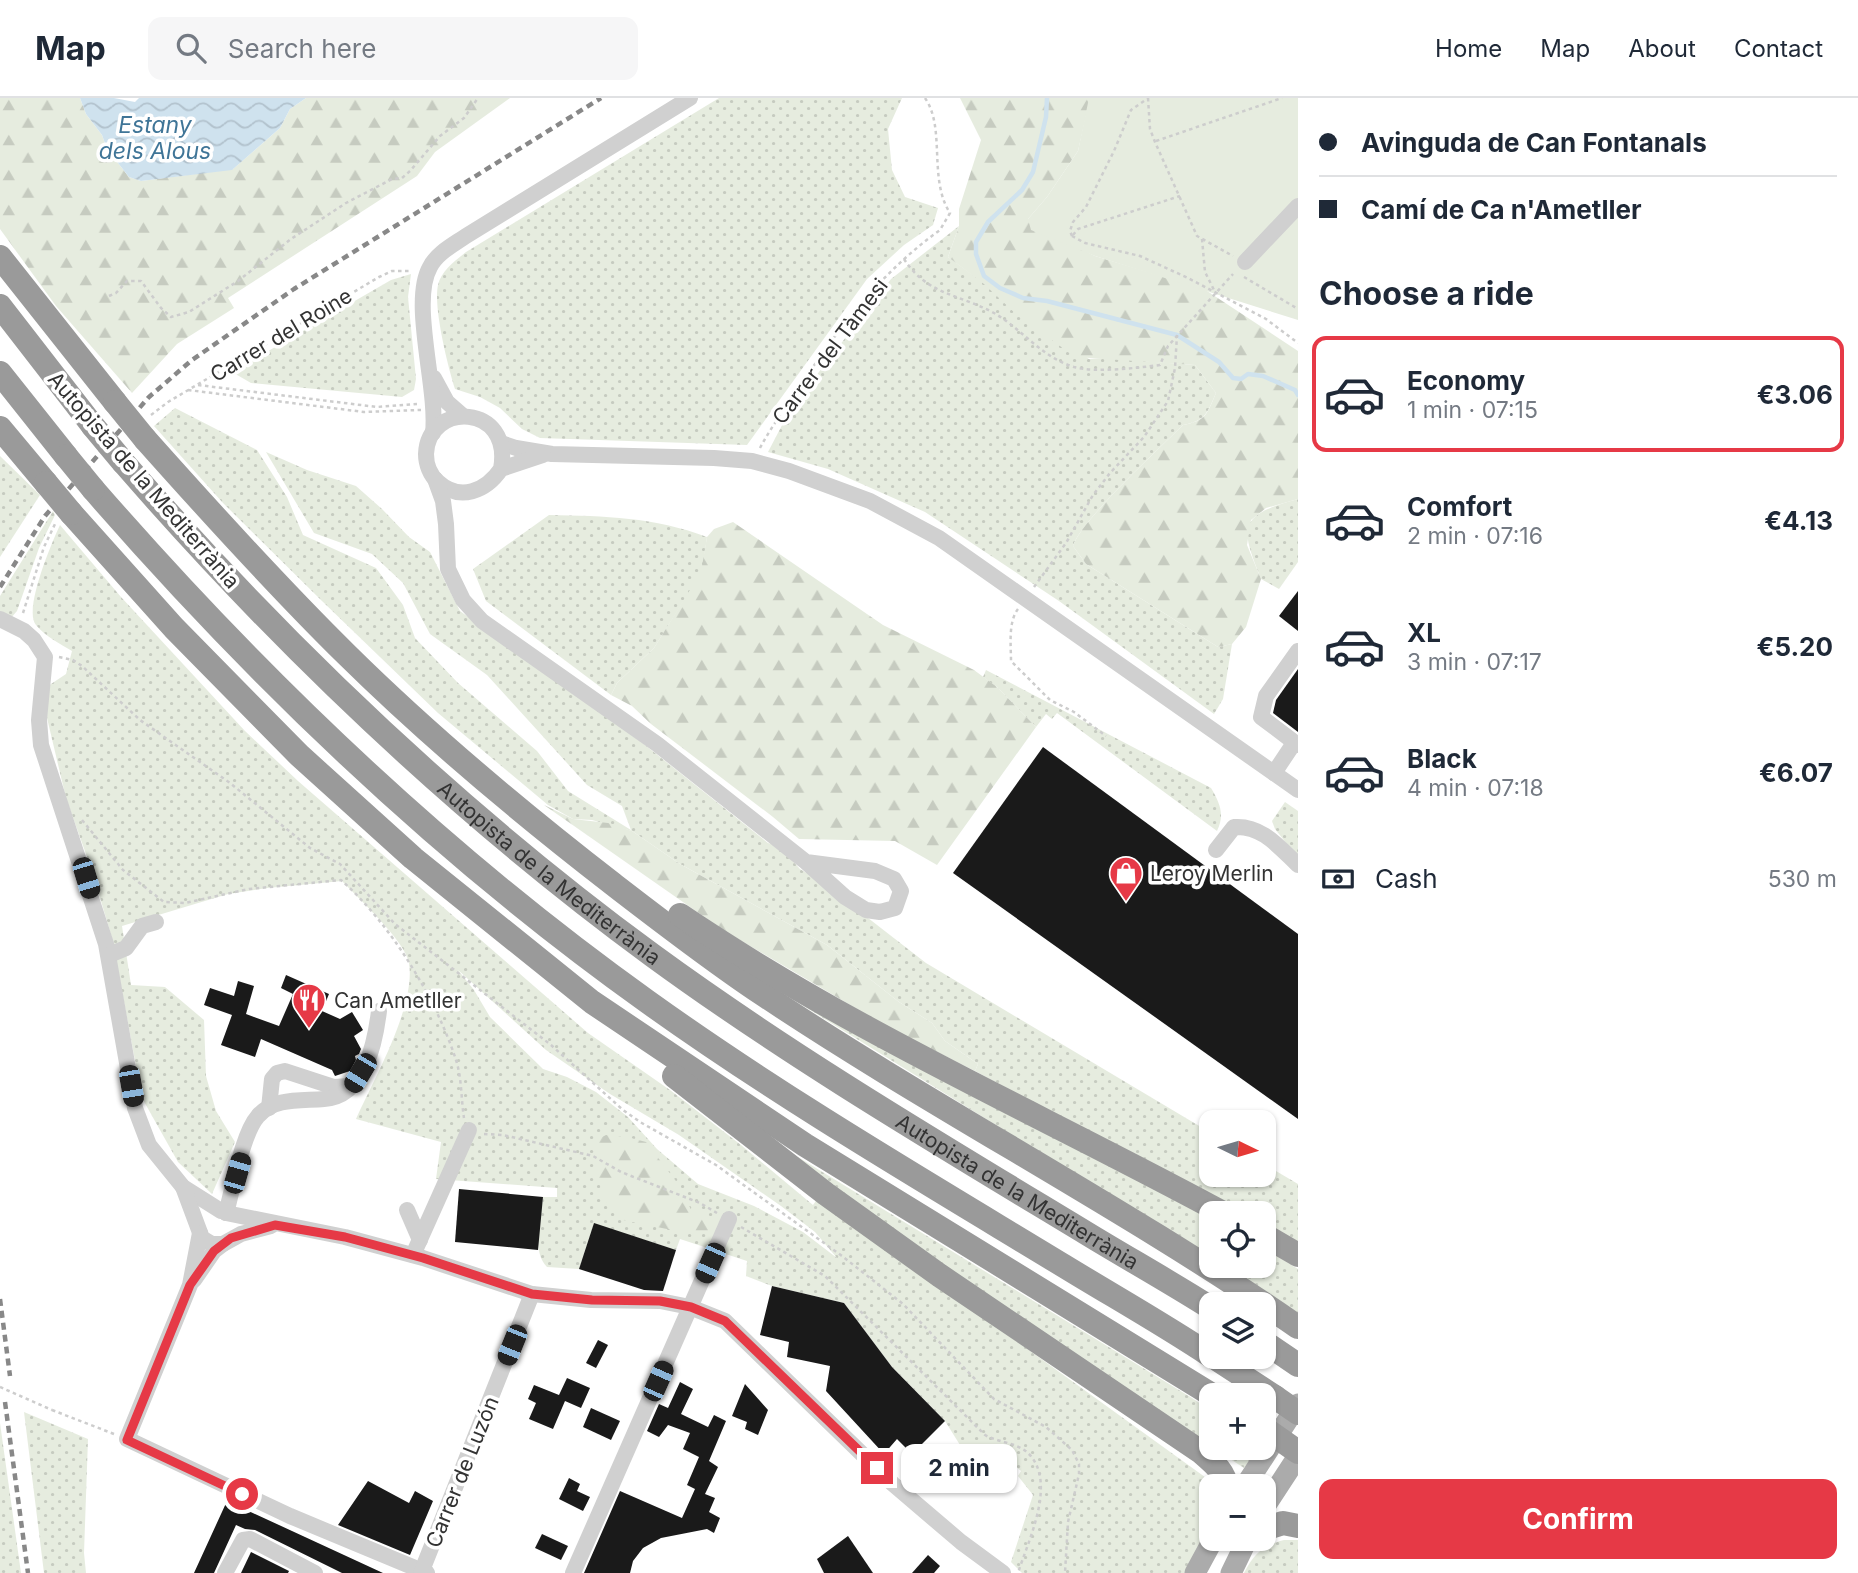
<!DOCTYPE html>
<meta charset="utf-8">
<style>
:root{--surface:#fff;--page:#f6f6f7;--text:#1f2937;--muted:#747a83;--line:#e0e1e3;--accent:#e63946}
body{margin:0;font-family:Inter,sans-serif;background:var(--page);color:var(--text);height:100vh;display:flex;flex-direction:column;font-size:26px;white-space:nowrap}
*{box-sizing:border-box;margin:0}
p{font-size:23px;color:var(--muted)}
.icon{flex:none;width:38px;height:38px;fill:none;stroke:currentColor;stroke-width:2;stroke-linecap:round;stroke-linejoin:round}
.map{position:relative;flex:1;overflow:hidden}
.side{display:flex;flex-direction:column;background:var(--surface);width:560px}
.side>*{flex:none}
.banner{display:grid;align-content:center;height:154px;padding:0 21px;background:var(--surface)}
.needle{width:46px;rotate:95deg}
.controls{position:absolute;left:1199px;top:1012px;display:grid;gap:14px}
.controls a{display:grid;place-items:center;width:77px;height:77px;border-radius:14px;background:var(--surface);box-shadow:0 2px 5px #0004;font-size:35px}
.end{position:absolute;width:32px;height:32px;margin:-16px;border:9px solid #e63946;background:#fff;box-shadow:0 0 0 4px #fff}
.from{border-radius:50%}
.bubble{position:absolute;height:49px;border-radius:14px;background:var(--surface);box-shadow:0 2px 5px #0004;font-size:23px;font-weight:700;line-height:49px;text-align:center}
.car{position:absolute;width:21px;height:42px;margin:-21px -10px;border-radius:9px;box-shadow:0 0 5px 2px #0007;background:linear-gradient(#222 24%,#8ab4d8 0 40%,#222 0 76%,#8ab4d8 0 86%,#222 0)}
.banner b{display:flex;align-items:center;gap:24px;height:66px;font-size:26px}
.banner b+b{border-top:2px solid var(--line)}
.banner i{width:18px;height:18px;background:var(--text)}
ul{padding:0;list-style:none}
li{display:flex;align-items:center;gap:21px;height:116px;margin:0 14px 10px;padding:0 7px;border:4px solid transparent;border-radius:14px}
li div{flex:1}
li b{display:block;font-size:26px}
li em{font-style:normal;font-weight:700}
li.active{border-color:var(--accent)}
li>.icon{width:63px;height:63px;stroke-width:1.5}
h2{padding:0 21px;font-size:32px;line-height:84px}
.pay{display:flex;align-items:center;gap:18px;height:77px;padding:0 21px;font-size:26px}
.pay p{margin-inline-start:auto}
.cta{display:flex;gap:14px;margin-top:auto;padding:14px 21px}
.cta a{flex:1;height:80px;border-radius:14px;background:var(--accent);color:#fff;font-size:28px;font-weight:700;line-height:80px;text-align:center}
header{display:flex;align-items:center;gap:42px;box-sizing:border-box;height:98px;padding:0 35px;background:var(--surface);border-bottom:2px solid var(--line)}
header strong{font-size:33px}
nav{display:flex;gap:38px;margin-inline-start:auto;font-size:24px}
.search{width:490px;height:63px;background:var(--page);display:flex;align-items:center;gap:18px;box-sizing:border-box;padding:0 24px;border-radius:14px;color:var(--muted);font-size:26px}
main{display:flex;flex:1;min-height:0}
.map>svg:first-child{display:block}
.grass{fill:url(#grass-dots);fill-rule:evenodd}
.forest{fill:url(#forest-firs)}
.park{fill:#e6ecdf}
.water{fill:url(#water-waves)}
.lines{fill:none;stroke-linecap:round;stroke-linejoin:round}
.stream{stroke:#cfe2ee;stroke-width:4.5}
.building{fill:#1a1a1a}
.path{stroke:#cdcdcd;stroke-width:2.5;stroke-dasharray:3.5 3.5;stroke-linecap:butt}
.minor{stroke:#d0d0d0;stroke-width:16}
.major{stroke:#ababab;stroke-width:21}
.highway{stroke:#9a9a9a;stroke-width:24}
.rail{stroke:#888;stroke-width:4.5;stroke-dasharray:7 5;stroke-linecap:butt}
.path-bridge{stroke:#cdcdcd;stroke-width:2.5;stroke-dasharray:3.5 3.5;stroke-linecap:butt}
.highway-bridge{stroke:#9a9a9a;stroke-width:24}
.route{stroke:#e63946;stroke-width:9}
.labels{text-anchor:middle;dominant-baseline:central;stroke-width:7;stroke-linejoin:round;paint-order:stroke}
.street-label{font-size:21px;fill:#333;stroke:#fff}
.poi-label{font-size:21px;fill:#333;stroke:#fff;text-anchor:start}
.water-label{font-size:23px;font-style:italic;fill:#3f7597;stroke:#fff}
</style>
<header>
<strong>Map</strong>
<div class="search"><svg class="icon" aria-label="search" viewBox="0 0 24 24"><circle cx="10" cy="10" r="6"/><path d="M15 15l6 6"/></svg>Search here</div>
<nav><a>Home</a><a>Map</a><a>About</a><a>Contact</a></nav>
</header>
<main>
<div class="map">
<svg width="1298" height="1475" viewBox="0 0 1298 1475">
<defs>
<pattern id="grass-dots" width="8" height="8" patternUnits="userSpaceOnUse" patternTransform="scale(1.75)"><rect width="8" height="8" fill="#e6ecdf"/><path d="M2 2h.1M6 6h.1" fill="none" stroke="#c6cbc0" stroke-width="1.8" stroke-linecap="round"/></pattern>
<pattern id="forest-firs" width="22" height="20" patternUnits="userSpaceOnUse" patternTransform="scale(1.75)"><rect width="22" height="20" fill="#e6ecdf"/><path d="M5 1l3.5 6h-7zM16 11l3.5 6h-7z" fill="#c6cbc0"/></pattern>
<pattern id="water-waves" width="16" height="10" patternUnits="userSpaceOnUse" patternTransform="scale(1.75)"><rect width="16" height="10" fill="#cfe2ee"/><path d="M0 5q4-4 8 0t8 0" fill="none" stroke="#b2c2cd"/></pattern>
</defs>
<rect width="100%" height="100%" fill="#fff"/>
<g class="grass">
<path d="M719,0H902L888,31L892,72L905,99L938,110L933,127L904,147L867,181L747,347L540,340L522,331L500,310L480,299L455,291C448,269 433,209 438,187C441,173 455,163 466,154Z"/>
<path d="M959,128L948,159L1089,261L1104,260L1195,267L1216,295C1207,316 1205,323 1183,327C1159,351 1081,422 1073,448L1086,466L1218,549L1232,546L1223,601L1214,616L1059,503L925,414L828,371L768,354L791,310L891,181Z"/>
<path d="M411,176L408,199L416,281L414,292L402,299L251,285L232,274L391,182Z"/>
<path d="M175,310L257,352L287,399L303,437L376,470L403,507L415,540L458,585L537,653L568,693L631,732L622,708L587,687L487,577L430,536L403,485L372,456L314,435L266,354L307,372L356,388L382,411L409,439L430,454L460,513L635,639L768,745L780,749L800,771L823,785L926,865L1211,1035V1076H1264V1066L1298,1086V1146L1264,1128V1115H1239L975,973L978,966L945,943L932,925L899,904L827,847L680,766L632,733L592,722L573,721L548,707L438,615L322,503L223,405L154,328Z"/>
<path d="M0,358L40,397L0,459Z"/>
<path d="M1298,401V464L1279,491L1261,481C1239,427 1239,417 1298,401Z"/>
<path d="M53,413L55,417L39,450L17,513L10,521H0V498Z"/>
<path d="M549,417C605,418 654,419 707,439L702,474L654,550L617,585L611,597L486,503L473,471Z"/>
<path d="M60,427L121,499L245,633L298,683L588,935L670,992L741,1047L813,1107L818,1100L1216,1387L1211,1388V1427L1185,1475H1022L1011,1464L1033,1397L1018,1378L1021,1373L1014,1367L1011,1370L990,1350L988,1371L976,1373L963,1361L960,1347L945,1323L892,1269L844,1205L772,1188L746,1178L747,1163L680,1141L676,1152L594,1126L579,1171L547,1169C531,1153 541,1120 543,1099H557V1090L436,1081L441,1044L356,1021C374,981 416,908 409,865C406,844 358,800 342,783L267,790L228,796L122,828L131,887L165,889L204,922L206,978L216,1013L235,1044L212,1096L178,1064L142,1000L112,840L92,773L66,700L47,620L48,588L66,576L72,553C60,546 45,538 36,527C23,512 52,444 60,427ZM458,872L546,952L610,996L679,1037L781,1108L815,1134L837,1160L803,1134L754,1108L698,1086L657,1051L628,1019L596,994L567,979L543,971L490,919L474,892Z"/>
<path d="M986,572L1211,690C1220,705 1225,717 1217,733L1057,615L1052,621L1046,616L1036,629L997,589L983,579Z"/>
<path d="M1285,704L1298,713V760L1275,731L1272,723Z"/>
<path d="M755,878L1211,1119V1160Z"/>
<path d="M793,1056L1192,1300L1211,1313V1348L892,1133Z"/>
<path d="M1264,1150L1298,1171V1215L1222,1167H1264Z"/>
<path d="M24,1314L88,1341L84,1455L86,1475H44Z"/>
<path d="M0,1325L21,1475H0Z"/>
<path d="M1212,1349H1261L1244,1370Z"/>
<path d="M1284,1442H1298V1475H1244C1254,1456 1263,1447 1284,1442Z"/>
</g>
<g class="forest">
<path d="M0,0H80L86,16L102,37L107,51L129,79L141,83L233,71L280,30L290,11L306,0H510L435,54L417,78L228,200L234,210L177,246L132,295L56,208L0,131Z"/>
<path d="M960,0H1090L1078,53L1047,99L1028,121L1068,145L1095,158L1204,191L1298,253V401L1266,410L1251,422L1247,447L1261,481L1246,529L1232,546L1218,549L1086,466L1073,448C1081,422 1159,351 1183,327C1206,323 1207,316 1216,295L1195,267L1075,259L1015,215L984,186L948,159L959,128V111L981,42Z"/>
<path d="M733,424L883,527L974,572L997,589L1036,629L937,767L895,743L799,741L773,719L651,626L632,608L611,597L617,585L654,550L701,474L707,439L714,431Z"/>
<path d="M544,707L573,721L608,725L632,733L680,766L827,847L899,904L932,925L945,943L978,966L975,973L891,931L723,832Z"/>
<path d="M606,1037L627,1039L646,1044L682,1091L691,1112L711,1121L732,1123L721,1137L677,1133L622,1122L606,1104L596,1076L593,1062L596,1042Z"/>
</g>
<path class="park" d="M1089,0H1298V222L1095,158L1031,132L1028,121L1047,99L1078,53Z"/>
<path class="water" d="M80,0H114L135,4L139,0H306L290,11L280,30L232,72L141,83L129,79L107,51L102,37L86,16Z"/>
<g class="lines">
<path class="stream" d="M1047,0L1046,19L1033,74L1022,92L988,124L976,144V156L984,178L1000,190L1023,200L1047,203L1177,237L1219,264L1233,280L1241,281L1248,276L1263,278L1295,292L1298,297"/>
</g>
<g class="building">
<path d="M1298,493V533L1279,518Z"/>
<path d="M1298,571V634L1273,615L1276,602Z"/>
<path d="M1043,649L1298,836V1021L953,775Z"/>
<path d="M286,877L329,896L322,913L340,921L352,914L363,932L354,938L361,951L359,956L355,958L356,962L350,973L335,978L332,972L261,941L255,959L221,947L232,917L204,907L210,890L234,898L238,883L254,888L246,916L279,928L293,896L281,890Z"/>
<path d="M459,1091L543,1099L538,1152L455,1144Z"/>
<path d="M594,1125L676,1152L663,1193L644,1192L579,1171Z"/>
<path d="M772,1188L844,1205L892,1269L945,1323L912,1356L897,1341L884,1356L826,1293L830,1268L787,1259L789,1244L760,1237Z"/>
<path d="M598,1242L608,1247L596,1270L586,1265Z"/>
<path d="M567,1280L590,1290L581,1310L565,1303L553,1331L529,1321L536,1305L528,1301L534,1287L559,1297Z"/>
<path d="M680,1284L693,1291L681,1316L708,1329L714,1317L726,1323L709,1363L718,1369L705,1396L715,1400L709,1414L720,1420L714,1435L707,1431L661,1440L643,1450L633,1463L630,1475H584L620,1393L682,1420L695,1391L687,1387L699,1359L683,1351L690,1335L668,1327L659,1339L647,1333L659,1306L668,1310Z"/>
<path d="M745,1286L768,1312L758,1337L745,1331L747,1324L732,1318Z"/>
<path d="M591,1310L620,1323L611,1342L583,1329Z"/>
<path d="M569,1380L580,1386L577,1393L590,1399L583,1413L559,1401Z"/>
<path d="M368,1383L409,1405L415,1393L433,1403L410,1457L338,1427Z"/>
<path d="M227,1403L383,1475H342L255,1432L245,1431L236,1427L214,1475H194Z"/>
<path d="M542,1436L568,1448L561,1462L535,1450Z"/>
<path d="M848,1438L873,1475H824L817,1461Z"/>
<path d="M251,1454L289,1473L288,1475H241Z"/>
<path d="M928,1457L940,1468L934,1475H912Z"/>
</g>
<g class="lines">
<g class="path">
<path d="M1148,0L1150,31L1155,44L1197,138L1233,158"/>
<path d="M1156,43L1282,0"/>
<path d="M1073,137L1078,131L1180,98"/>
<path d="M1072,138L1085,145L1140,158L1188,180L1266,221L1298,245"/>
<path d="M1072,138L1070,133L1073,124L1086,109L1114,53L1131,12L1147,1"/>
<path d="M1202,141L1205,174L1214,192"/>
<path d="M904,161C927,197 959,196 994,215C1022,231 1041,259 1074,269C1097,275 1135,270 1160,267L1168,248L1233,176"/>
<path d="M1244,179L1298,211"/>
<path d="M109,198L116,195L127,183H141L161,210L171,219L189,214L238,183L291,141L346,105L392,81L402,80L410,73L440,38L464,20L478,0"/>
<path d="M198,287L377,309L417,306"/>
<path d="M188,292L364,314L421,312"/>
<path d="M151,317L168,304L379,179L392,173H412"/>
<path d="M760,350C770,331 783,313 795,296C835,234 880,175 940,132L950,115C928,81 946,30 925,0"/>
<path d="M1034,489L1066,445L1093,397L1110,375L1144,339L1168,303L1175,270L1177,237"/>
<path d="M1018,511C1008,524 1011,547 1011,563L1050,602L1074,614L1106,638"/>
<path d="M23,515L44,449L55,426"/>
<path d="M59,559L73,562L82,568L140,622L230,685L310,750L340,766L395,826L551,947L623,1012L640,1024L716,1067L842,1158L903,1206L994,1301L1046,1329L1072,1352L1079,1366V1376L1068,1424L1065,1475"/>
<path d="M82,722L123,772L164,804L185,805L249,791L341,782C390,825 436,900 456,962C462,981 461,1001 464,1020"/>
<path d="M484,1036L503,1037L593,1058L621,1074L700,1105L717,1115"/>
<path d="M741,1129L825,1178L985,1337C999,1345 1017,1344 1029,1356C1057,1385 1028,1443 1018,1475"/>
<path d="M52,1312L114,1336"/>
</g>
<g class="minor">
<path d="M1245,164L1298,108"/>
<path d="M434,280L447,304L463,318"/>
<path d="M433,335C438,290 410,204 430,169C437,155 453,147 466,138L690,0"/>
<path d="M501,345L516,350L552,356L714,360L752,363L789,373L870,403L939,440L1298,692"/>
<path d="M501,371C513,305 428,303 426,356C426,366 430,377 438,384C460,404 486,393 501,371L543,357"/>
<path d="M435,381L443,403L446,426L448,471L463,502L482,523L657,646L806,764L845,799L866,812L880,814L895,810L901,793L894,781L875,773L806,764"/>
<path d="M0,521L24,533L34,542L45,559L39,622L41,647L106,846L135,1010L149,1047L183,1089L221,1113"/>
<path d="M1298,553L1266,598L1261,619L1298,647"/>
<path d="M1274,675L1294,645"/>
<path d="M1216,752L1234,729C1262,727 1279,749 1298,767"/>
<path d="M109,857L126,850L142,828L156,824"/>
<path d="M269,1010L272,981L277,975L285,973L334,989L350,988"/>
<path d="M183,1089L202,1140L212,1146H223L241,1136L271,1128"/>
<path d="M407,1112L420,1142"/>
<path d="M226,1115L345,1139L423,1160L532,1196L591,1202L660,1203L690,1209L725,1223L893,1386L961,1444L1003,1475"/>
<path d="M226,1115C233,1091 242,1036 258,1018C274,999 302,1003 324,1001C365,998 375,945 379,913"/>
<path d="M200,1135L190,1187L127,1341L290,1418L427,1475"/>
<path d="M413,1157L469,1032"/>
<path d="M194,1182L214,1153L223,1146"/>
<path d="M225,1475L243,1442L250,1441L315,1475"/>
<path d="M421,1475L532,1196"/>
<path d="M573,1475L729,1121"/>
</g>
<g class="major">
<path d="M1245,1388L1298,1306"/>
<path d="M1264,1410L1298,1358"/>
<path d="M1195,1475L1214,1440"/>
<path d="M1231,1475L1248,1440"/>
</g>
<g class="highway">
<path d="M0,159L115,304"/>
<path d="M0,208L93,328"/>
<path d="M0,275L66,358"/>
<path d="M0,330L46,385"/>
<path d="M145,341C210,414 276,487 346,556C429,638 520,714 613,786C661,823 710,861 761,895C936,1012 1124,1109 1298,1229"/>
<path id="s1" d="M123,364C282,547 456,713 652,857C790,958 939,1046 1086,1135C1127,1160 1170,1184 1211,1210"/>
<path d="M93,391C259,582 442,757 648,904C782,1000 924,1083 1064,1168C1113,1198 1163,1226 1211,1258"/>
<path d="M71,415L174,530L299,657L413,760L592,904L805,1047L1212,1297"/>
<path d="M680,817C851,933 1042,1017 1223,1115"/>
<path d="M674,978L826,1096L939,1177L1201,1354C1211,1363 1225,1373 1226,1388"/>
<path d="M1264,1137L1298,1157"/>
<path d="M1264,1244L1298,1267"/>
<path d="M1212,1258L1275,1299"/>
<path d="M1264,1431L1283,1425L1298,1428"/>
<path d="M1247,1441L1248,1440"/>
</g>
<g class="rail">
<path d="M0,489L45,418L149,299L192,262L294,191L601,0"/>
<path d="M0,1201L10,1278"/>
<path d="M5,1304L28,1475"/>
</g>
<path class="path-bridge" d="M0,1289L52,1312"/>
<g class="highway-bridge">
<path d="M115,304L145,341"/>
<path d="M93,328L123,364"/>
<path d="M66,358L93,391"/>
<path d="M46,385L71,415"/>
<path d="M1275,1299L1298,1315"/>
<path d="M1264,1330L1298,1354"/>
</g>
</g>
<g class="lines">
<path class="route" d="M242,1396L127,1342L190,1187L214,1153L231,1140L275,1127L345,1139L423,1160L532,1196L592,1202L660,1203L691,1209L725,1223L877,1370"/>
</g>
<defs>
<symbol id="shop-pin" viewBox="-11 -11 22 30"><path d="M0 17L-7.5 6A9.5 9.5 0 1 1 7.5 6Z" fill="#e63946" stroke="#fff"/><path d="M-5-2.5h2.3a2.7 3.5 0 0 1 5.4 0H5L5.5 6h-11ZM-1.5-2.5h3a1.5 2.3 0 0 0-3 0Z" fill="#fff"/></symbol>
<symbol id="restaurant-pin" viewBox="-11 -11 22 30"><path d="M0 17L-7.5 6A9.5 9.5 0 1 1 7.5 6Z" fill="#e63946" stroke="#fff"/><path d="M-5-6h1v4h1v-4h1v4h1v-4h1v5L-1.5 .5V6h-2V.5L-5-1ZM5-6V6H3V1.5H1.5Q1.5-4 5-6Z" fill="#fff"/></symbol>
</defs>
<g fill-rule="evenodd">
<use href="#shop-pin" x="1107" y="756" width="38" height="52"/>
<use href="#restaurant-pin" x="290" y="883" width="38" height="52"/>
</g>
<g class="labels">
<g class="street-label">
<text transform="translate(281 237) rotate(-31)">Carrer del Roine</text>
<text transform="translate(830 253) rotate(-53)">Carrer del Tàmesi</text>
<text transform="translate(144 382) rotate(49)">Autopista de la Mediterrània</text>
<text stroke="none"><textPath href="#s1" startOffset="593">Autopista de la Mediterrània</textPath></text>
<text stroke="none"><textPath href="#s1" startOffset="1160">Autopista de la Mediterrània</textPath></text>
<text transform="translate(462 1374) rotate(-68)">Carrer de Luzón</text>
</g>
<g class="poi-label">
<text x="1150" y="775">Leroy Merlin</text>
<text x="334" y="902">Can Ametller</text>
</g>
<g class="water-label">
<text x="155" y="27">Estany<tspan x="155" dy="26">dels Alous</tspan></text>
</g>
</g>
</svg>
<div class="controls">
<a><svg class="needle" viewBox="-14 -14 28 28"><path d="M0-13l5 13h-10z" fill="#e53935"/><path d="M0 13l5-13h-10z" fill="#747a83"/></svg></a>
<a><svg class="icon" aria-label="locate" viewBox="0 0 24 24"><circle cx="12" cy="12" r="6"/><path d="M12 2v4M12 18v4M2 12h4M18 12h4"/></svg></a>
<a><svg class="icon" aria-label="layers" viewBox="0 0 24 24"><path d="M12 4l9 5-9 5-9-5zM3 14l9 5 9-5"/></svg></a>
<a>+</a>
<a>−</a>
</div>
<i class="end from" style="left:242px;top:1396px"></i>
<i class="end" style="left:877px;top:1370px"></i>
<div class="bubble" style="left:901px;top:1346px;width:116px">2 min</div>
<i class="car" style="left:86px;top:780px;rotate:163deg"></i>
<i class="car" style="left:360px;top:975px;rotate:211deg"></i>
<i class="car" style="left:131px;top:988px;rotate:170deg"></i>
<i class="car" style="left:237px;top:1075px;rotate:16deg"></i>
<i class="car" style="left:710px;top:1165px;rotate:204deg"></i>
<i class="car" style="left:512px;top:1247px;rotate:202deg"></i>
<i class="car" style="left:658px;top:1283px;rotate:24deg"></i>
</div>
<section class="side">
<div class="banner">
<b><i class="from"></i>Avinguda de Can Fontanals</b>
<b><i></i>Camí de Ca n'Ametller</b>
</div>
<h2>Choose a ride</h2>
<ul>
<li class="active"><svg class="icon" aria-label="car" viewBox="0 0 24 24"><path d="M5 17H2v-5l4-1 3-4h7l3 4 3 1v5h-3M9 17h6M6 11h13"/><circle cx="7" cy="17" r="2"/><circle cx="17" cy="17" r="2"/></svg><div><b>Economy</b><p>1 min · 07:15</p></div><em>€3.06</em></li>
<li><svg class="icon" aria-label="car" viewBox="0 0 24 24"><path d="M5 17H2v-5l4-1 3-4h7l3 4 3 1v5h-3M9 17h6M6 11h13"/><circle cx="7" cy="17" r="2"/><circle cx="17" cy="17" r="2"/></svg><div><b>Comfort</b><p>2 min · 07:16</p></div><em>€4.13</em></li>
<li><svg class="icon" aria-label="car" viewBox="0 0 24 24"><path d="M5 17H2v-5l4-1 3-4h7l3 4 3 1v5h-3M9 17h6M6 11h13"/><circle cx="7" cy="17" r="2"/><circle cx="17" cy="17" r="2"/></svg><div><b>XL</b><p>3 min · 07:17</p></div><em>€5.20</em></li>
<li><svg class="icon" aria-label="car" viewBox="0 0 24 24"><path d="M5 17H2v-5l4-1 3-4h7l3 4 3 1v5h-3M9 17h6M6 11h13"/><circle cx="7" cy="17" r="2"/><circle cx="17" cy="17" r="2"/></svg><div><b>Black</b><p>4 min · 07:18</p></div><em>€6.07</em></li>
</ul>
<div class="pay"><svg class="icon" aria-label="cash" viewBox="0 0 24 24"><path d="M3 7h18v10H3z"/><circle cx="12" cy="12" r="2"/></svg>Cash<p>530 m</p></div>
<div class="cta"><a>Confirm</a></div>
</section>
</main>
